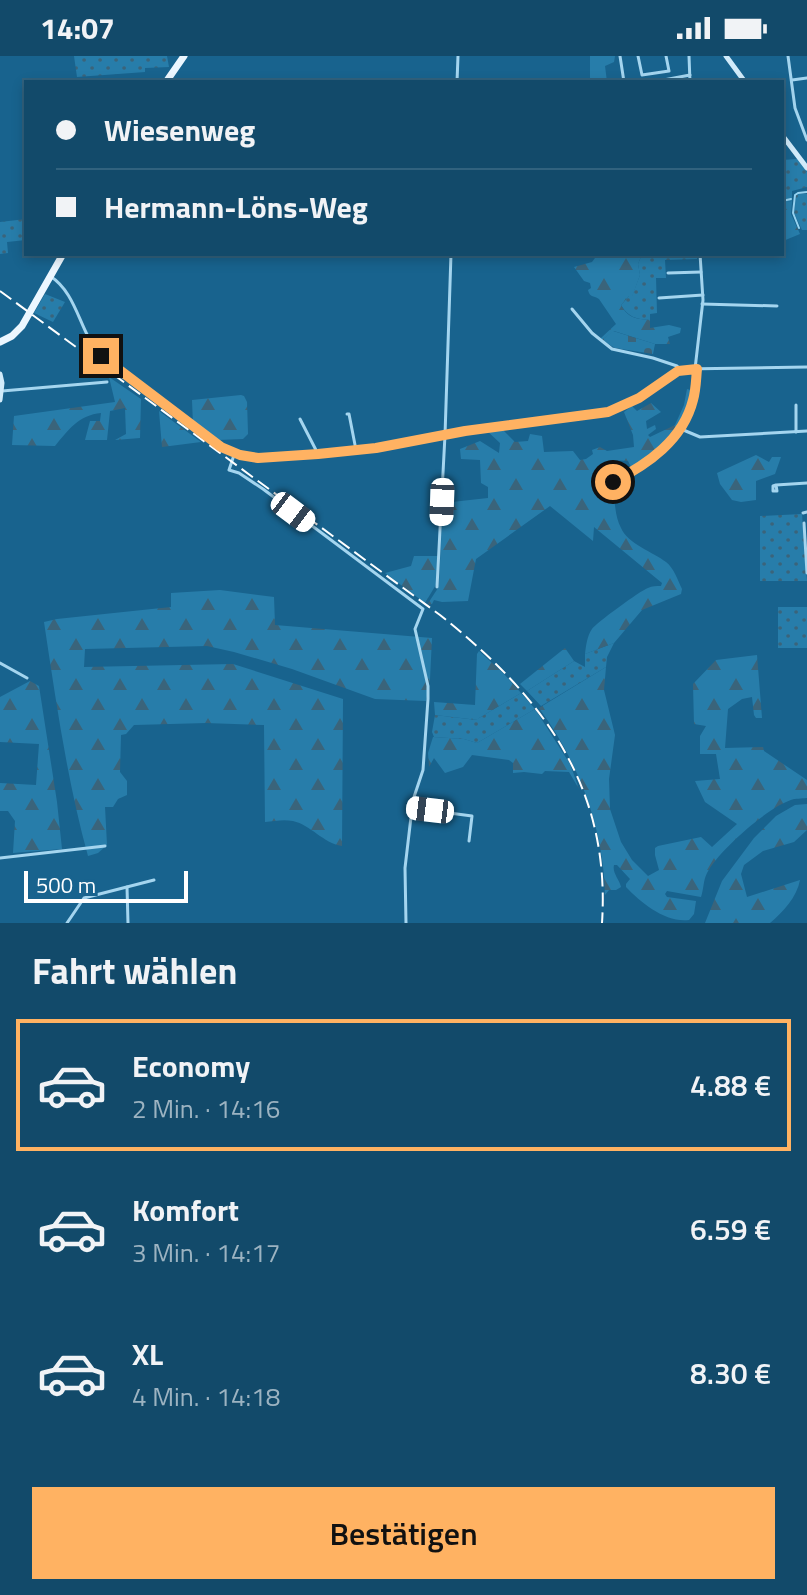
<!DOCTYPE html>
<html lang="de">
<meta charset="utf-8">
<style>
:root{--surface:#124a6a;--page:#1f5472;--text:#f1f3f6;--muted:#9cb3c1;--line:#31627e;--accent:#ffb262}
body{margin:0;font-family:"Titillium Web",sans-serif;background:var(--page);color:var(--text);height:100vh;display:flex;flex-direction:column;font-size:30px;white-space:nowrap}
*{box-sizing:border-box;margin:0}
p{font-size:26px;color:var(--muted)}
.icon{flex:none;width:44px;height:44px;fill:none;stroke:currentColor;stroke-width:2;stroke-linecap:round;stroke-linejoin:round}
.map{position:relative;height:867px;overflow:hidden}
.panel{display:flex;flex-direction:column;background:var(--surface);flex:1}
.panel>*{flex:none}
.banner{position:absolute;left:24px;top:24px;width:760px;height:176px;border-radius:0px;box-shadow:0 4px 12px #0003,0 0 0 2px var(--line);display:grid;align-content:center;height:176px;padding:0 32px;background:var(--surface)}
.scale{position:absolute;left:24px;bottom:20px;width:164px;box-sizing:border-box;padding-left:8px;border:4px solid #fff;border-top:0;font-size:22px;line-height:28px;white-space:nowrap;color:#fff;-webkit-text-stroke:6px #18638e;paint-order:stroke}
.end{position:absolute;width:36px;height:36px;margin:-18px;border:10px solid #ffb262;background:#111;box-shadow:0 0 0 4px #111}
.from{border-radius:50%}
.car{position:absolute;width:24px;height:48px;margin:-24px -12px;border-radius:10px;box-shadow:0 0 6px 2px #0007;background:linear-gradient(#fff 24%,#345 0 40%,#fff 0 76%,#345 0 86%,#fff 0)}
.banner b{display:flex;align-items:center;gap:28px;height:76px;font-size:30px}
.banner b+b{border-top:2px solid var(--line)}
.banner i{width:20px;height:20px;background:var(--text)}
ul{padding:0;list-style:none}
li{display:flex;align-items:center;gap:24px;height:132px;margin:0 16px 12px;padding:0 16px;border:4px solid transparent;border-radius:0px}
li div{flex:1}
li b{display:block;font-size:30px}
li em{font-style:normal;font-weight:600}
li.current{border-color:var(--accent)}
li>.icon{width:72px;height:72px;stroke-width:1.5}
h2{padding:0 32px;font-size:36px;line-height:96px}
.button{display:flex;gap:16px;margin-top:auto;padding:16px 32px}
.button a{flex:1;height:92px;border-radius:0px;background:var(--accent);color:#111;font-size:32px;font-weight:600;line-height:92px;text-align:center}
.status{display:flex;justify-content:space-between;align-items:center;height:56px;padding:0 40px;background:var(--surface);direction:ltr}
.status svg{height:22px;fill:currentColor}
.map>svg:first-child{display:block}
.grass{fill:url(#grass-dots)}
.forest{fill:url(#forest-firs)}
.cemetery{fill:url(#cemetery-stones)}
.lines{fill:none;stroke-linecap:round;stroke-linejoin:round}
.stream{stroke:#96d3f1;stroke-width:2}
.street{stroke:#a4d5ef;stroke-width:3}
.secondary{stroke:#d1ebfa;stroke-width:5}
.primary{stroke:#ecf7ff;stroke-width:7}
.rail{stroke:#fff;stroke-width:2;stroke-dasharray:14 6;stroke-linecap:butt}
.route{stroke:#ffb262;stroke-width:10}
</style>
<div class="status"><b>14:07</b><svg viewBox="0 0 49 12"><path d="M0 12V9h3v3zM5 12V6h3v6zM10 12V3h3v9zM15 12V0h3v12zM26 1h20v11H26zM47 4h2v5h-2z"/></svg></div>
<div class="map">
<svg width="807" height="867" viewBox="0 0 807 867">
<defs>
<pattern id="grass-dots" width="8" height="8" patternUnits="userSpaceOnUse" patternTransform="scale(2)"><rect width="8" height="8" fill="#277daa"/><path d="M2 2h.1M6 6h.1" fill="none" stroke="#3a647b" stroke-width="1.8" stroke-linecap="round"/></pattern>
<pattern id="forest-firs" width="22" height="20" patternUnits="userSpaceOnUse" patternTransform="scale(2)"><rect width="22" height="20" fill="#277daa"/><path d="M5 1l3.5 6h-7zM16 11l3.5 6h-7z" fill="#3a647b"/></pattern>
<pattern id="cemetery-stones" width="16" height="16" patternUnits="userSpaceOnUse" patternTransform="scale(2)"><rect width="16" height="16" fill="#277daa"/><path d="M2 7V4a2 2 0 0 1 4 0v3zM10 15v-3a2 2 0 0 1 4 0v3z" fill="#3a647b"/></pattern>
</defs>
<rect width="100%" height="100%" fill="#18638e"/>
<g class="grass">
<path d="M74,0H167L169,11L145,12V16L77,21Z"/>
<path d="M797,103L807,116V131L792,135V146L787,145L782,146V104Z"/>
<path d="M799,138H807V174H802L794,157L796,139Z"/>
<path d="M26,163V184L7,186L8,197L0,198V166Z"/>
<path d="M642,198H697V203L665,204L666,222H656L657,257L650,258V264C636,263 628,261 621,249L629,240H632L640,219L638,208Z"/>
<path d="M45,238L65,246L53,266L34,257Z"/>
<path d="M802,458L807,525H760V460Z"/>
<rect x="778" y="551" width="29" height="41"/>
<path d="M614,587L607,601L606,611L541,650L527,635L574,605L585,611V598Z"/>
<path d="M521,637L535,653L477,687L464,683L434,681L432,676L435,659L477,664L479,662Z"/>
</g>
<g class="forest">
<path d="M590,0H615L614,6L605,10L607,26H590Z"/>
<path d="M787,145L792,146L791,158L800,178L783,185L782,146Z"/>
<path d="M598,198H642L638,208L640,219L632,241L629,240L621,249C628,262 636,263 650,264V272L669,269L681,272L680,277L668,281L670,288H655L614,275L602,284L601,282L616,268L599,243C593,239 590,242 588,234L591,232L590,227L584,225L574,211L592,206Z"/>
<path d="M109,321L141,343L140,382L115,384L126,378L125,352L110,355L107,384H85L90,365H100L101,357C79,359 68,374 55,390L12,389L14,360L115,346Z"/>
<path d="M687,333L694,335C683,372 666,394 632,414L628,405L610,404L605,412C618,430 611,453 621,472C628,488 653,496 666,506C674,512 678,525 682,533L681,538L642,554L614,587L585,598C586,590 587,580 592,573C595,568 641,534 648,532C652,530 657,530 661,530L662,527L594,471L593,485L550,450L476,503L468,545L442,546L434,544L432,548L427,549L438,532L439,526L443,447L488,442V431L481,427L480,404L461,403L460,393L480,385L499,397L500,387L485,373L500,371L515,386L528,385L530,378L542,380L544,396L573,395L580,404L586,403L593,398L592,394L600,391L607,395L634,391L633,379L624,356L632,350L637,355L651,347L661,356L646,365L647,373L655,369L656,373L648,379L650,381L675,369L684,349Z"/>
<path d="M241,339L244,340L247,346L248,378L243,383L217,384L193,368L192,344Z"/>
<path d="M159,355L201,386L162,391Z"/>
<path d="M756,399L769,406L772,401H781L775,418L756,425V444L741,446L732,444L720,428L717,417Z"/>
<path d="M414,500H438L437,527L425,547L385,517L411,510Z"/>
<path d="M220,534L274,541L275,569L432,582L430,623L426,645L375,643L292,613L234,596L207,590L85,593L84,611L233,608L343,643L342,790C323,787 311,769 293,765C284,763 274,765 265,766L264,669L206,667L134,669L126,678L121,679L120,716L127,725V739L118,743L113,751H105L107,789L98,797L88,800C67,724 56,645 44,566L57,563L171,551V537Z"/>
<path d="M565,592L574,605L527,635L520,628Z"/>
<path d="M479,595L504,618L521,637L479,662L478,664L435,659L434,646L475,649L477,598Z"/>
<path d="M757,599L762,662H756L754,659L752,641L742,643L728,653L725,692L763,691L764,695L807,724V742C806,742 795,743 794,743C770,749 718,795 707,817C703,825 704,832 701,841L667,835L665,838L667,841L696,845L694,858L689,864C666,867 641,847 626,831V828L630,823L617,809H614C612,817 619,823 621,831L616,834H609L605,839C604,772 578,705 539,652L606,611L604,634L615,679L609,723L610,753L621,786L632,804L648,820L659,814L655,799V792L658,790L701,781L712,791L737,768L705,746L695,725L720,723L716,698H700V680L706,670L694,668L693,628L716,604Z"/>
<path d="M30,625L39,630L57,746L62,793L13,797L15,765L8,755H0V727L36,729L39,688L0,686V641Z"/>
<path d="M535,653L570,708L579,733L569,716L545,715L542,718L524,716L513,717V707L509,704L472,699L463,711L445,717L434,702L429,711L428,697L433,681L464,683L477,687Z"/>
<path d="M807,748V774L794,786L763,795L744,809L741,818L747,841L800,824C797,841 783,856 770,867H705L722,825L754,782L776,760L795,749Z"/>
</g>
<path class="cemetery" d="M613,275L655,288L653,298L615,292L602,284Z"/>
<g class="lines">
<g class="stream">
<path d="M782,145L791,143"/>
<path d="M799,172L793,157L795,139L798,137L807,136"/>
</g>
<g class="street">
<path d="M620,0L624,26"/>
<path d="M638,0L642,19L669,15L666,0"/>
<path d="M689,0L690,26"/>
<path d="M788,0L795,52L807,84"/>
<path d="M792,24L807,22"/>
<path d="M457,26L458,0"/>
<path d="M653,26L690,19"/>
<path d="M668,217L701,216"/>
<path d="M50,220C78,238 79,276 101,300L221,391L240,399L258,402L376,392L465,375L608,356L639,342L675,317L684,313L807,311"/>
<path d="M659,242L703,239"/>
<path d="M702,248L777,250"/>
<path d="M572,253L592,277L612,293L653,302L677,310L680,313"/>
<path d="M695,313L703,244L700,198"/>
<path d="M2,335L107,326"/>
<path d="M796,349V376"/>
<path d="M347,358H349L356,394"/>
<path d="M300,363L318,398"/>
<path d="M681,373L700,381L807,375"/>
<path d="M234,399L229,414L239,417L263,433L423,553L415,573L428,630V643L423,714L413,744L405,812L406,867"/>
<path d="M613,426C648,408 683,384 693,344C696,334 696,323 697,313"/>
<path d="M776,429L773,430V435H777L776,429L807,427"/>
<path d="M803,457L807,456"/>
<path d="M804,467L807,517"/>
<path d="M437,531L445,379L451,198"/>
<path d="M0,607L27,622"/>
<path d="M412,752L472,760L469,785"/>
<path d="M0,802L105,790"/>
<path d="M127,831L128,867"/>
<path d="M67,867L84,842L154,824"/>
</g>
<g class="secondary">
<path d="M726,0L745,26"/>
<path d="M782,79L807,112"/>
<path d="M0,318L2,327L0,344"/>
</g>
<g class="primary">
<path d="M166,26L184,0"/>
<path d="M0,286L12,280L22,270L63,198"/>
</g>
<path class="rail" d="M0,235L440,559C542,640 611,730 602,867"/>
</g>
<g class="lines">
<path class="route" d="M101,300L221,391L240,399L258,402L318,398L376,392L465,375L608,356L639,342L678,315L697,313C696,323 696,334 693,344C683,384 648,408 613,426"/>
</g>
</svg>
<div class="scale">500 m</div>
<i class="end from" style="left:613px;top:426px"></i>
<i class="end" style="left:101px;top:300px"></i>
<i class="car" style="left:442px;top:446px;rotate:182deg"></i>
<i class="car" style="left:293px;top:456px;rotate:127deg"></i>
<i class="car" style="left:430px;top:754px;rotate:277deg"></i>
<div class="banner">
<b><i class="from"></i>Wiesenweg</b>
<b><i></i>Hermann-Löns-Weg</b>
</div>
</div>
<section class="panel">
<h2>Fahrt wählen</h2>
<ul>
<li class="current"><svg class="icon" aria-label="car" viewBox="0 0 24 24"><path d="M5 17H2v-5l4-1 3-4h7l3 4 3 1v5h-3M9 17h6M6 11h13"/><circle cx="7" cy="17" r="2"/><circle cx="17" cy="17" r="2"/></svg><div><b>Economy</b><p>2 Min. · 14:16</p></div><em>4.88 €</em></li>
<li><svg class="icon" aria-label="car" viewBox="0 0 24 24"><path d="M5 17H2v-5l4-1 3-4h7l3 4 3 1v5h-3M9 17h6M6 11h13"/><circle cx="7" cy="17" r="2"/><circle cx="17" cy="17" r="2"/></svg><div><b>Komfort</b><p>3 Min. · 14:17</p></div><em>6.59 €</em></li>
<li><svg class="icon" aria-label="car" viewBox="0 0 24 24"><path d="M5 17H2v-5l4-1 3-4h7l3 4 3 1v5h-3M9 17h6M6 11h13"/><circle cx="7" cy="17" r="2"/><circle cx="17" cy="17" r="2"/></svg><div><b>XL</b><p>4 Min. · 14:18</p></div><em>8.30 €</em></li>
</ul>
<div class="button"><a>Bestätigen</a></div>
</section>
